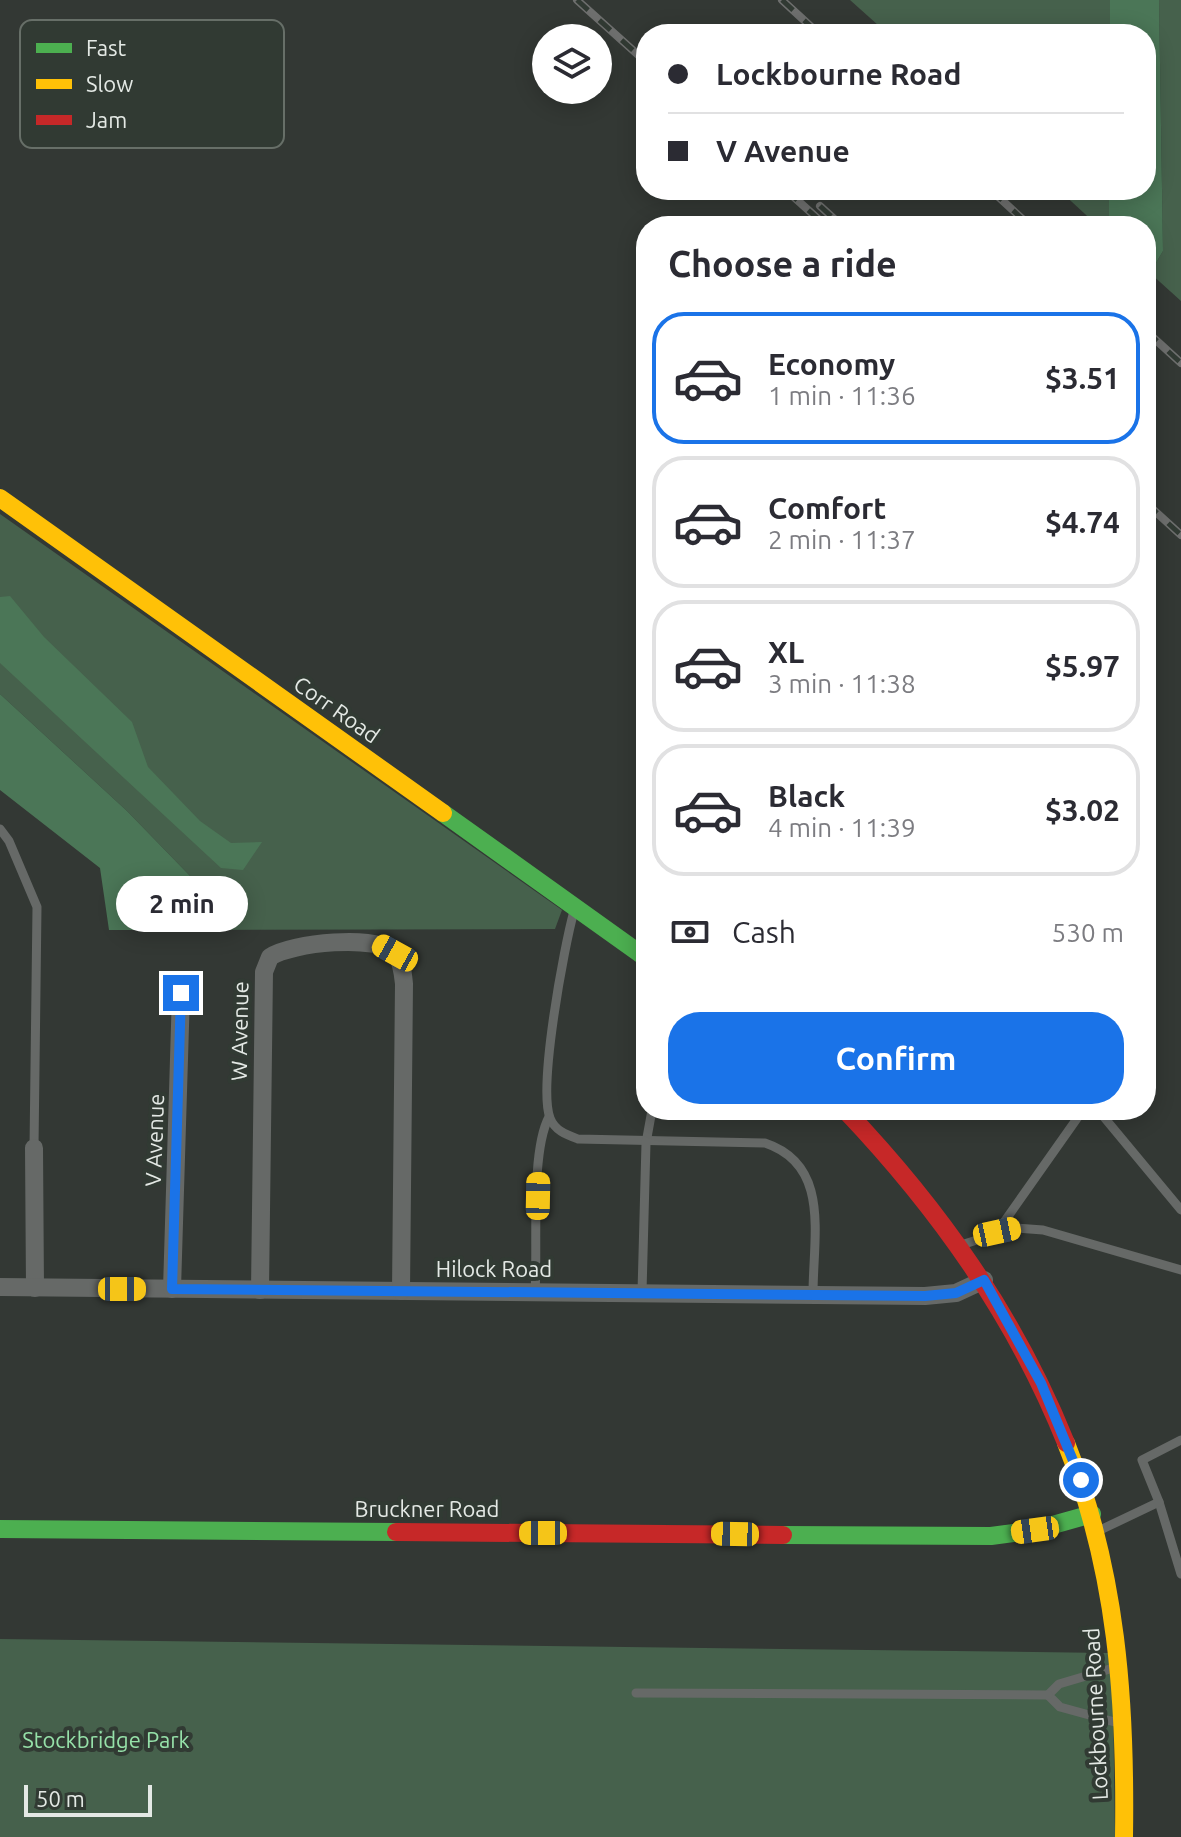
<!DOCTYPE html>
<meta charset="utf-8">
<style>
:root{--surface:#fff;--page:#f7f7f7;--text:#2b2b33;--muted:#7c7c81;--line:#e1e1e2;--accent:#1a73e8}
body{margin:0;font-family:Ubuntu,sans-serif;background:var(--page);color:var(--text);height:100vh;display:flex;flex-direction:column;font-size:30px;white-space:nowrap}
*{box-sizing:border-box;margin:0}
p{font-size:26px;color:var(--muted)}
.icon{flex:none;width:44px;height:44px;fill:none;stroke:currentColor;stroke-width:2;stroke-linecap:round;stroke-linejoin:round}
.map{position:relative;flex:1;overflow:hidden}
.details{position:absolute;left:636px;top:216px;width:520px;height:904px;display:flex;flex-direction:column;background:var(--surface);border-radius:32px;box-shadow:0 4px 20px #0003}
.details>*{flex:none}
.hud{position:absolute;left:636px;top:24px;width:520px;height:176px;border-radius:32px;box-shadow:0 4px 20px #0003;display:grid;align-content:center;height:176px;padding:0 32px;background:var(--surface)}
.tools{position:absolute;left:532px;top:24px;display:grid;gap:16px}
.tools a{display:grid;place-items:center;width:80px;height:80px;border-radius:50%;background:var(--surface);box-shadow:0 4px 20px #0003;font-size:40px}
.scale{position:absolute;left:24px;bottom:20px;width:128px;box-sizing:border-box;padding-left:8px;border:4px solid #e4e9e5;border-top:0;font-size:22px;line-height:28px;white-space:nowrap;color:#e4e9e5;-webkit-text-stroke:6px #313a33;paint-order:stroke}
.end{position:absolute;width:36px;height:36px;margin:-18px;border:10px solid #1a73e8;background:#fff;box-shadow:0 0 0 4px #fff}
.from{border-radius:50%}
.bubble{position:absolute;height:56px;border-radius:28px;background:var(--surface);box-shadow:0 4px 20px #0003;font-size:26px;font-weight:700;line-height:56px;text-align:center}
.car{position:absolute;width:24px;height:48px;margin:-24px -12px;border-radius:10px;box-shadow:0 0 6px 2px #0007;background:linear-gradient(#f5c518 24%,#345 0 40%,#f5c518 0 76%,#345 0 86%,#f5c518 0)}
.hud b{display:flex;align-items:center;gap:28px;height:76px;font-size:30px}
.hud b+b{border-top:2px solid var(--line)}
.hud i{width:20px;height:20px;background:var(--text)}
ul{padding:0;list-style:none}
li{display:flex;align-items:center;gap:24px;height:132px;margin:0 16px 12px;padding:0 16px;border:4px solid var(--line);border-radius:32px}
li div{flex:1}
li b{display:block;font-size:30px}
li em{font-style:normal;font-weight:700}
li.current{border-color:var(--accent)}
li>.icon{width:72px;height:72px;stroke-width:1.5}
h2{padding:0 32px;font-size:36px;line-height:96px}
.pay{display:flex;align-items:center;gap:20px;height:88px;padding:0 32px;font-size:30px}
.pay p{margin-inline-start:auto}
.button{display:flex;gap:16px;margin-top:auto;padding:16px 32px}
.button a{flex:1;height:92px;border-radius:32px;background:var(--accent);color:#fff;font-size:32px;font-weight:700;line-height:92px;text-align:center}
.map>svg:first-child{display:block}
.green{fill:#46614c}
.forest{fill:#4b7657}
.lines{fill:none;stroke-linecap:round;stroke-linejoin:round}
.lane{stroke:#666967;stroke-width:9}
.street{stroke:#666967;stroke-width:18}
.fast{stroke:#4caf50;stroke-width:18}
.slow{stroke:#ffc107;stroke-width:18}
.jam{stroke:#c62828;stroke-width:18}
.rail-casing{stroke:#6e6f6e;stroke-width:8}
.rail{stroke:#313a33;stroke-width:5;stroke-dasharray:15;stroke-linecap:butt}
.route{stroke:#1a73e8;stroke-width:10}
.labels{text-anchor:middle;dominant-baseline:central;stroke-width:8;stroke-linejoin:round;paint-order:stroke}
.street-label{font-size:22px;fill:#e4e9e5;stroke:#313a33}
.park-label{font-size:22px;fill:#96e1a9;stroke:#313a33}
.key{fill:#313a33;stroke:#676f68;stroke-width:2}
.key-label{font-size:22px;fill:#e4e9e5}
</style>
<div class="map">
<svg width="1181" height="1837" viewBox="0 0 1181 1837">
<rect width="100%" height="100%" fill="#333834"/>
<g class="green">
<path d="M850,0H1110V34H888Z"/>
<path d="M1159,0H1181V301L1150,273L1163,251Z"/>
<path d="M1059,190H1109V226H1098Z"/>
<path d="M0,514L562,910L555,929L199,930L194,880L127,811L0,694Z"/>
<path d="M0,1639L1108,1653L1113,1699L1115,1837H0Z"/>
</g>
<g class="forest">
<path d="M1110,0H1159L1163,251L1150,273L1146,269V226H1109V190H1146V34H1110Z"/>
<path d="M10,596L44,637L132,722L148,767L200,821L231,843L262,842L243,870L221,868L0,663V597Z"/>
<path d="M0,694L127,811L194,880L199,930H109L100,868L0,790Z"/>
</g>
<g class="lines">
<g class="lane">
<path d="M0,829L9,841L37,907L34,1148"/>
<path d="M574,911C564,947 538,1087 550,1118C555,1131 567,1135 578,1139L765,1143C831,1165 813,1236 813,1294"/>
<path d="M1098,1110L1181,1210"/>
<path d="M997,1232L1083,1110"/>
<path d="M961,1245L1015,1228L1043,1230L1181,1270"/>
<path d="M535,1292C538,1249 530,1152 549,1117"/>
<path d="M642,1292L646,1143L652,1110"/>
<path d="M1159,1502L1181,1574"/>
<path d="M1096,1532L1159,1502L1142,1460L1181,1440"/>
<path d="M1120,1666L1059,1684L1048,1695L1060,1707L1122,1724"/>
<path d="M636,1693L1048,1695"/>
</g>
<g class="street">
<path d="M34,1148L35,1288"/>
<path d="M0,1287L925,1296L956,1293L984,1280"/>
<path d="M172,1289L181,993"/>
<path d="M260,1290L264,972L270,957C290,943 379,933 396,954C402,962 403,974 404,984L401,1291"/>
</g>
<g class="fast">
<path d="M443,813L646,958"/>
<path d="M0,1529L396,1532"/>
<path d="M783,1535L991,1536L1035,1530L1092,1514"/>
</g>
<g class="slow">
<path d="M0,498L443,813"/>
<path d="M1066,1443C1117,1571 1126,1701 1124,1837"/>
</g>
<g class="jam">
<path d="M845,1110C939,1209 1015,1316 1066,1443"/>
<path d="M396,1532L783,1535"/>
</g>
<defs>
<g id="rail">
<path d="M577,0L646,62"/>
<path d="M782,0L819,34"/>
<path d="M786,190L826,226"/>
<path d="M991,190L1030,226"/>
<path d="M820,206L842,226"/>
<path d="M1146,331L1181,363"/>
<path d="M1146,503L1181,535"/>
</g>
</defs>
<use href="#rail" class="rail-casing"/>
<use href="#rail" class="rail"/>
</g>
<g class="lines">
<path class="route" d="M181,993L172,1289L925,1296L956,1293L984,1280L1041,1383L1081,1480"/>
</g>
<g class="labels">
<g class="street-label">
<text transform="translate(337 709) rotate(35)">Corr Road</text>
<text transform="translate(239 1031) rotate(-89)">W Avenue</text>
<text transform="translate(154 1140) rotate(-88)">V Avenue</text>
<text x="494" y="1268">Hilock Road</text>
<text x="427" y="1508">Bruckner Road</text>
<text transform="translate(1095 1714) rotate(-93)">Lockbourne Road</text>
</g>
<g class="park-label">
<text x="106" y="1739">Stockbridge Park</text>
</g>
</g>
<rect x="20" y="20" width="264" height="128" rx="12" class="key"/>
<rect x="36" y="43" width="36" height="10" fill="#4caf50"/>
<rect x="36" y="79" width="36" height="10" fill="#ffc107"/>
<rect x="36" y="115" width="36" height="10" fill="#c62828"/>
<g class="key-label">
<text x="86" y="56">Fast</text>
<text x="86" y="92">Slow</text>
<text x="86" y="128">Jam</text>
</g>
</svg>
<div class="tools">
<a><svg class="icon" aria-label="layers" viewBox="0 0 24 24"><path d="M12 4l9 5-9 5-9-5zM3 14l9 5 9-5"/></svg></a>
</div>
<div class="scale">50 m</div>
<i class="end from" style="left:1081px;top:1480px"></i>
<i class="end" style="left:181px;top:993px"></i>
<div class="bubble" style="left:116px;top:876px;width:132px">2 min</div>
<i class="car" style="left:395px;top:953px;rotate:299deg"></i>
<i class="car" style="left:538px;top:1196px;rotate:1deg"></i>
<i class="car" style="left:997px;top:1232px;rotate:78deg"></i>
<i class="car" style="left:122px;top:1289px;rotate:90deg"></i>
<i class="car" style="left:1035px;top:1530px;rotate:262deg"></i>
<i class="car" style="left:543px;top:1533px;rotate:270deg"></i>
<i class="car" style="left:735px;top:1534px;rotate:271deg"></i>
<div class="hud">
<b><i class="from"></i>Lockbourne Road</b>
<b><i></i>V Avenue</b>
</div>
<section class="details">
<h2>Choose a ride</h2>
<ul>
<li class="current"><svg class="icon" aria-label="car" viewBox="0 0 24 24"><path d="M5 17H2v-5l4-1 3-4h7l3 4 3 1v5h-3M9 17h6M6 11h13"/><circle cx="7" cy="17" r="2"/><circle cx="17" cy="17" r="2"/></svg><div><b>Economy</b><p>1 min · 11:36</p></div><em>$3.51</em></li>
<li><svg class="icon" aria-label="car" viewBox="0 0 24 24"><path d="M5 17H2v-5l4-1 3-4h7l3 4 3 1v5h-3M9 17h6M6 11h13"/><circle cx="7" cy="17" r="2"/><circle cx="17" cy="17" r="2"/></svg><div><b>Comfort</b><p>2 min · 11:37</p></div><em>$4.74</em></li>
<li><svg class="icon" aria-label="car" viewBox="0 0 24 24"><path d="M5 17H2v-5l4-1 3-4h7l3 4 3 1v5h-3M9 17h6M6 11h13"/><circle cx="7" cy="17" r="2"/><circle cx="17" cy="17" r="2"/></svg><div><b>XL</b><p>3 min · 11:38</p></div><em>$5.97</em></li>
<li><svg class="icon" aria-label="car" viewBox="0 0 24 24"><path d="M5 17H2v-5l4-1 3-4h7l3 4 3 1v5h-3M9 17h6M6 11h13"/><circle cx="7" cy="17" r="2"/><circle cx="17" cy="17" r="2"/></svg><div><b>Black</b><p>4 min · 11:39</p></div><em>$3.02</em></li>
</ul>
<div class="pay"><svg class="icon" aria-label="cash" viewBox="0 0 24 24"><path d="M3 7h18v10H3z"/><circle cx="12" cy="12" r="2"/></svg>Cash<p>530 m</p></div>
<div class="button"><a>Confirm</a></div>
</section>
</div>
